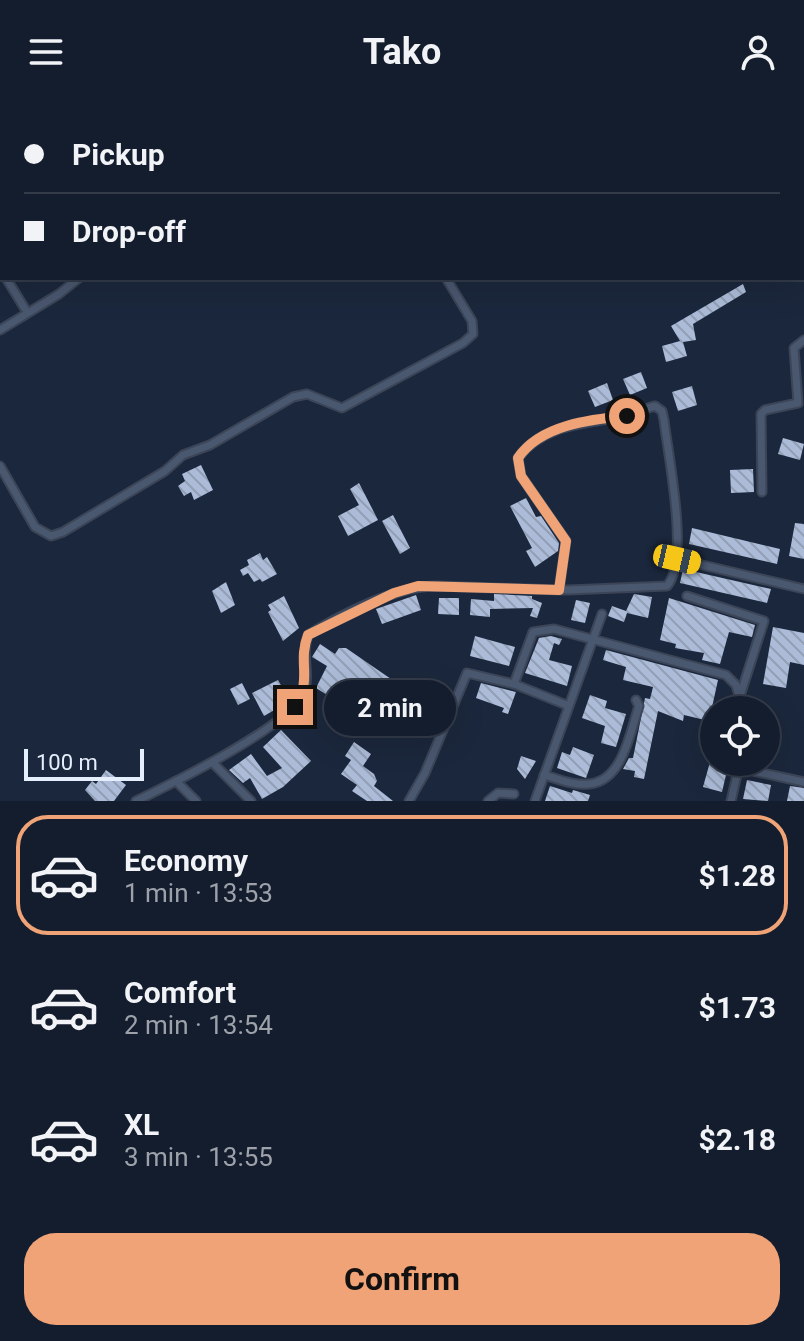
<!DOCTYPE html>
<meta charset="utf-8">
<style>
:root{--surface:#141d2d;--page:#212a39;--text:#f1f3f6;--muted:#9da2aa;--line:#333b49;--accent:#efa376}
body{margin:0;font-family:Roboto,sans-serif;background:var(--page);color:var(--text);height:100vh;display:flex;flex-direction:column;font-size:30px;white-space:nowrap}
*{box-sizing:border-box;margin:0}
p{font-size:26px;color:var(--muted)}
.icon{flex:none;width:44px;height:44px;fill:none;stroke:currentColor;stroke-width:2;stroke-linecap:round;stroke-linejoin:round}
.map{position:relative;height:697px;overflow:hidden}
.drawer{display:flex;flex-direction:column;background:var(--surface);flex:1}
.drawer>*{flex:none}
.guide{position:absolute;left:0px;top:0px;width:804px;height:176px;box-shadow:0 8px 32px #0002,0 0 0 2px var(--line);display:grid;align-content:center;height:176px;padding:0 24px;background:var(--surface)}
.buttons{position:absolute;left:700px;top:592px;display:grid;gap:16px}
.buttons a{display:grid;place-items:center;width:80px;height:80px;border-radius:50%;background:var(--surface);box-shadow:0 8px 32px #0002,0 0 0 2px var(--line);font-size:40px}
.scale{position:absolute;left:24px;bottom:20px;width:120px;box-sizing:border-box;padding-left:8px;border:4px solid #e5eefc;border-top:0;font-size:22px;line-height:28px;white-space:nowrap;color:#e5eefc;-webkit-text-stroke:6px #1b273c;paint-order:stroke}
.end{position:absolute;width:36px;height:36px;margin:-18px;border:10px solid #efa376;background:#111;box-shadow:0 0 0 4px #111}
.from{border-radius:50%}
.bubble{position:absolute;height:56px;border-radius:28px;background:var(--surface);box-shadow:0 8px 32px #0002,0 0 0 2px var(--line);font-size:26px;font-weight:700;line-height:56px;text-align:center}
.car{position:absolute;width:24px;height:48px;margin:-24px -12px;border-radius:10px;box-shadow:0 0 6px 2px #0007;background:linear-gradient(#f5c518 24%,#345 0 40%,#f5c518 0 76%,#345 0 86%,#f5c518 0)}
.guide b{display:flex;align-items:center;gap:28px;height:76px;font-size:30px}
.guide b+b{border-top:2px solid var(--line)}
.guide i{width:20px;height:20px;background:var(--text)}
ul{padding:14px 0 0;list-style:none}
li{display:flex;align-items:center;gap:24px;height:120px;margin:0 16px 12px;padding:0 8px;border:4px solid transparent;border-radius:32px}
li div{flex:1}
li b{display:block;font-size:30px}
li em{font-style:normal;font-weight:700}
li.selected{border-color:var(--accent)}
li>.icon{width:72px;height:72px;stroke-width:1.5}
.primary-button{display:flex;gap:16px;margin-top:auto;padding:16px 24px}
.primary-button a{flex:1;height:92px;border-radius:32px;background:var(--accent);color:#111;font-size:32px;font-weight:700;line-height:92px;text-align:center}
header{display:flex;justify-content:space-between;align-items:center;height:104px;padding:0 24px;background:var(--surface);font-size:36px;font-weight:700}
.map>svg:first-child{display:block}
.building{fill:url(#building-back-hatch)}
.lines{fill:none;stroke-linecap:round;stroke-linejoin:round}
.street-casing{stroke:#3b4557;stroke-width:11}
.secondary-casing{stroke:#3b4557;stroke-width:13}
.street{stroke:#49576f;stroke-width:7}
.secondary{stroke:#49576f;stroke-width:9}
.route{stroke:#efa376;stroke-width:10}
</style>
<header><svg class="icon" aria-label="menu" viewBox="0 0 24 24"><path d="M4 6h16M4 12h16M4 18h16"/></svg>Tako<svg class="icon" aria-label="person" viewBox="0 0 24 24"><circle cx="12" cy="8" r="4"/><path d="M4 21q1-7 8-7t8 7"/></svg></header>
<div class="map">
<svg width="804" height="697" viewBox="0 0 804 697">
<defs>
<pattern id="building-back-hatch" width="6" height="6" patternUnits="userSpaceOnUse" patternTransform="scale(2)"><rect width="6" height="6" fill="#acbcd8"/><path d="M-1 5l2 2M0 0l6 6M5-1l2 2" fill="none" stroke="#929fb5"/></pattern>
</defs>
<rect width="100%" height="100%" fill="#1b273c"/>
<g class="building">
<path d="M743,180L746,188L693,220L696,236L683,238L687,252L666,258L662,242L680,237L671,222Z"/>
<path d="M641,268L647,284L630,291L623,275Z"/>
<path d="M607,279L613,296L595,303L588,287Z"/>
<path d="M692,282L697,301L678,307L672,288Z"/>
<path d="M783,334L804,340L800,356L778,350Z"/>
<path d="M201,361L213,386L194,396L191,388L184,392L178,382L185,377L182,370Z"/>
<path d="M753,365L754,388L731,389L730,366Z"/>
<path d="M359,379L378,416L348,432L338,412L359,401L350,385Z"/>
<path d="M526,394L536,413L541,412L559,439L558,447L535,463L526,447L532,444L510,402Z"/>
<path d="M393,411L410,444L400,450L382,417Z"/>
<path d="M795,419L804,420V455L789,452Z"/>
<path d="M692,424L780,445L777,460L689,440Z"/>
<path d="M260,449L263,456L267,453L277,470L262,478L260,475L254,478L248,469L243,472L240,466L249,461L247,456Z"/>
<path d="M683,465L771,485L767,499L680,479Z"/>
<path d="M226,478L235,501L221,509L212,487Z"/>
<path d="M494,490L532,492V495L542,499L537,514L530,512L533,504L490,505V513L470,511L471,495L494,497Z"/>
<path d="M634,490L652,493L648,514L627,509L624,518L608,512L612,502L626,507Z"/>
<path d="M416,491L421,506L382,520L376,505Z"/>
<path d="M284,492L299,524L283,537L268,508L271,506L268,501Z"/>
<path d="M439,494H459V511L438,510Z"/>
<path d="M669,494L755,521L752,533L729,528L720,560L702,556L704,549L675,544L676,540L660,536Z"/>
<path d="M576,496L590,499L585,519L571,516Z"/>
<path d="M773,523L804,529V561L790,558L786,584L763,580Z"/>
<path d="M475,532L515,543L509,562L470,552Z"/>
<path d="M551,532L562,535L559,541L554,539L549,556L572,562L567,582L525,569L539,534Z"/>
<path d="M320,540L335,550L339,544H346L407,586L399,600L379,588L372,600L375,602L364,614L316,584L327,562L312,553Z"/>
<path d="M606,546L718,576L709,617L684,611L683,617L658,607L644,675L634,673L635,667L623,665L629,654H633L645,594L650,595L653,583L623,576L626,563L603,556Z"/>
<path d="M278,576L290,597L264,612L252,589Z"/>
<path d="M242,579L250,595L238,601L230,585Z"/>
<path d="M481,579L516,588L508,610L502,608L504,604L476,594Z"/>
<path d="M590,591L607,597L605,604L626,610L616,643L601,639L605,622L582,614Z"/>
<path d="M281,626L311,657L283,683L262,695L250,674L243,679L229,666L251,650L267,672L282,664L263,643Z"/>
<path d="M354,638L371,650L363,662L374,670L377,677L374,682L393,697H367L352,687L357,681L341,670L351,656L345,652Z"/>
<path d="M573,643L594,651L586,674L557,664L562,648L570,651Z"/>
<path d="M521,652L536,657L525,675L517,665Z"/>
<path d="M710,658H729L722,688L703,683Z"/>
<path d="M106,666L126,681L114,697H95L85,686L92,677L96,680Z"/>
<path d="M747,676L771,681L768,697L743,695Z"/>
<path d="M550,682L572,689L573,686L590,691L588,697H545Z"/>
<path d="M790,682L804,684V697H787Z"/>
</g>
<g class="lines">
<defs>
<g id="street">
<path d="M14,0L15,2"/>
<path d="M83,0L84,2"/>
<path d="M184,0L186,2"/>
<path d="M433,0L434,2"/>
<path d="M105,2L110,0"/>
<path d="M0,63L2,62"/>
<path d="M0,163L2,166"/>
<path d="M6,174L27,208"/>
<path d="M0,226L59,190L79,174"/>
<path d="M0,362L35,423L51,432L63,428L165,367L183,351L210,341L293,293L307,290L342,304L463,239L473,230L472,217L446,174"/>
<path d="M762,388L761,310L765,306L798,299L794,244L804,236"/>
<path d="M677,455L804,485"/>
<path d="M687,492L764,517L740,592"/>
<path d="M514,580L533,528L554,525L726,571L736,581L743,606"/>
<path d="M213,659L251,697"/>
<path d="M739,664L804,678"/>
<path d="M544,671C558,675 575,682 589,680C623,677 630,628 639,602L636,596"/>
<path d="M176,677L196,697"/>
<path d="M136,697C169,681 297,619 305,586C310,567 301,550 308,531C342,510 397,482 436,482L559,486H568L667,482C690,456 668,351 664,316L662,307L655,302C645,304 636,310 626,312C588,320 543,319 518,354L521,372L566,437L559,486"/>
<path d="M409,697L425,669L467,569L514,580L569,602"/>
<path d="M488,697L498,689L514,690"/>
<path d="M535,697L602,510"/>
<path d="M731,697L740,658"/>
</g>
<path id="secondary" d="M0,2L3,0"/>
</defs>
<use href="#street" class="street-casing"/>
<use href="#secondary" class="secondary-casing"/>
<use href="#street" class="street"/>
<use href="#secondary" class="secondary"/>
</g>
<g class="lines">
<path class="route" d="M295,603C313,574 297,559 308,531L394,489L418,482L559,486L566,437L521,372L518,354C540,321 591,315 627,312"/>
</g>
</svg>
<div class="buttons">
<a><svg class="icon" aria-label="locate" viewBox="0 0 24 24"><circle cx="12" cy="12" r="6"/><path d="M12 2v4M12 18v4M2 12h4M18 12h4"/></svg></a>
</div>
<div class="scale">100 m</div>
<i class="end from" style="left:627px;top:312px"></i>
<i class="end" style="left:295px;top:603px"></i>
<div class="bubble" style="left:324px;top:576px;width:132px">2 min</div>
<i class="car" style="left:677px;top:455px;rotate:103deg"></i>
<div class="guide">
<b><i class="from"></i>Pickup</b>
<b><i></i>Drop-off</b>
</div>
</div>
<section class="drawer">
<ul>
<li class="selected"><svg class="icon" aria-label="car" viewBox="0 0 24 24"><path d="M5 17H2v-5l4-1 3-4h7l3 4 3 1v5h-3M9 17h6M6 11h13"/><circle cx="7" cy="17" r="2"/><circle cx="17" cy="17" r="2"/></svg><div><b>Economy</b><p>1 min · 13:53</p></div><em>$1.28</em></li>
<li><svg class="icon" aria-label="car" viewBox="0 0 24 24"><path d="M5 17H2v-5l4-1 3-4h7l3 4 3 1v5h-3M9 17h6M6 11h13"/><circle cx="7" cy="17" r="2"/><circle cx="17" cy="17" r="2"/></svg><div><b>Comfort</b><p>2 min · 13:54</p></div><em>$1.73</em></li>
<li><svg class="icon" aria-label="car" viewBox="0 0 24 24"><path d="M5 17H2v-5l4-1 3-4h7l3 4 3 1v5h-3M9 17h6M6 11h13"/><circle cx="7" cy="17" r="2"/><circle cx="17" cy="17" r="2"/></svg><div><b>XL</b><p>3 min · 13:55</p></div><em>$2.18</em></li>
</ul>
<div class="primary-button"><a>Confirm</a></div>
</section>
